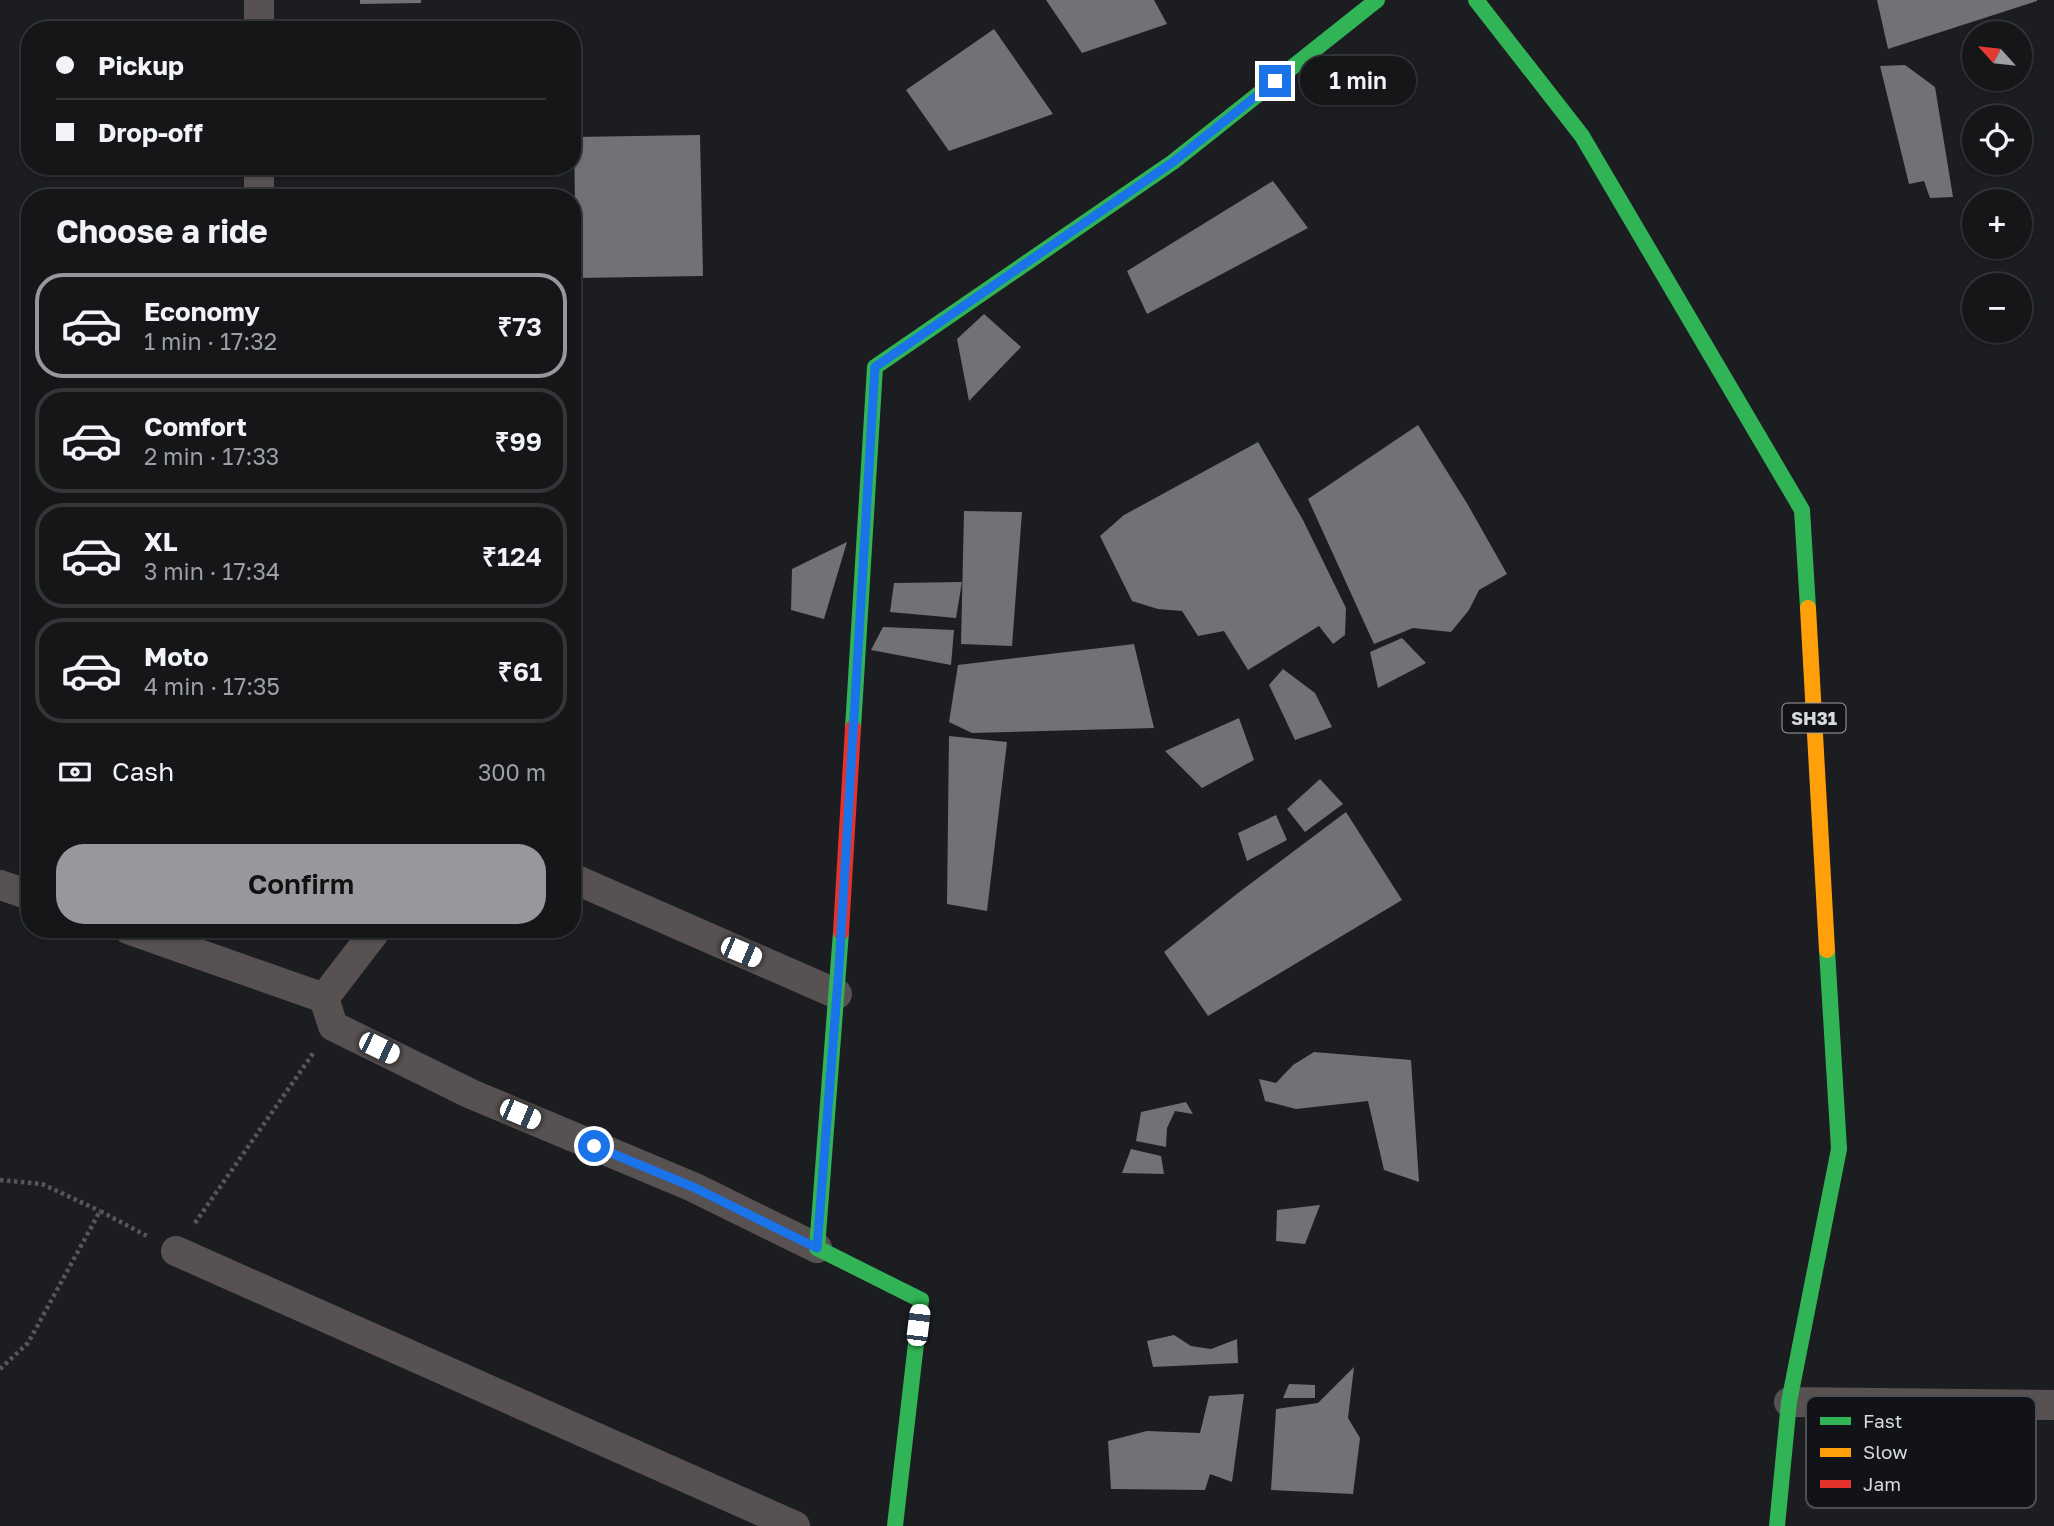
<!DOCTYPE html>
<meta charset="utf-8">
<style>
:root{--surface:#141618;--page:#212325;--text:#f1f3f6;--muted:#9d9fa2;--line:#333537;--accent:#96989b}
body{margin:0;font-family:"Golos Text",sans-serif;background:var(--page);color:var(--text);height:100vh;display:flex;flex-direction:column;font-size:26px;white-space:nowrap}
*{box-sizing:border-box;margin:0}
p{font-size:23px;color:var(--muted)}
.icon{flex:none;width:38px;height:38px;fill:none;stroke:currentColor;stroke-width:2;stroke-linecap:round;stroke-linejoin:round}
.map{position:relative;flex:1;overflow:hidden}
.drawer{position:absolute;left:21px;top:189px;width:560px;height:749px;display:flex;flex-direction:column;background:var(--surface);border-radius:28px;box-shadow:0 2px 5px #0004,0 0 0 2px var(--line)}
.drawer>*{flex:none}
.top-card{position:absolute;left:21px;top:21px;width:560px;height:154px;border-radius:28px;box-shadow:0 2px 5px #0004,0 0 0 2px var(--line);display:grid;align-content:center;height:154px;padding:0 35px;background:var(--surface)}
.needle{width:46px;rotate:297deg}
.tools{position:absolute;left:1962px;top:21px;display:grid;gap:14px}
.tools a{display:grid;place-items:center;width:70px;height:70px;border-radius:50%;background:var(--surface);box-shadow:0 2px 5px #0004,0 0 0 2px var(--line);font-size:35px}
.end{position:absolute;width:32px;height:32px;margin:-16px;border:9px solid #1a73e8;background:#fff;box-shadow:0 0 0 4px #fff}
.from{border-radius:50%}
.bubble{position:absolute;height:49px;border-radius:24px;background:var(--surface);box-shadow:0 2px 5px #0004,0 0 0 2px var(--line);font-size:23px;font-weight:600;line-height:49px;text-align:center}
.car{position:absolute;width:21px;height:42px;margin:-21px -10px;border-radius:9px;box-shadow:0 0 5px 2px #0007;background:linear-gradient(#fff 24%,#345 0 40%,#fff 0 76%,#345 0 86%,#fff 0)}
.top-card b{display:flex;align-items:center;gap:24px;height:66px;font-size:26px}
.top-card b+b{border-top:2px solid var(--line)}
.top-card i{width:18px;height:18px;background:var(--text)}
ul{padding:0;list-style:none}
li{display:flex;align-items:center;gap:21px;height:105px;margin:0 14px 10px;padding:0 21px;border:4px solid var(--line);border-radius:28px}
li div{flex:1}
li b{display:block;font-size:26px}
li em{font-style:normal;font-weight:600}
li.on{border-color:var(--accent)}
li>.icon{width:63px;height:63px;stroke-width:1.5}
h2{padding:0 35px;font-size:32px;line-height:84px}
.pay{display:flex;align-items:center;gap:18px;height:77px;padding:0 35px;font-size:26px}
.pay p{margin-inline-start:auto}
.button{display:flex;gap:14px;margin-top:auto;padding:14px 35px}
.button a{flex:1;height:80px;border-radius:28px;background:var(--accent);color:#111;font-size:28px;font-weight:600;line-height:80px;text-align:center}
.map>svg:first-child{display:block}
.building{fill:#717275}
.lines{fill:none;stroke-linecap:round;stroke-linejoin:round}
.path{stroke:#585656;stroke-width:4.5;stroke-dasharray:3.5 3.5;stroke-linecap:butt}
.street{stroke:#575251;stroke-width:30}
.fast{stroke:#30b455;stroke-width:16}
.slow{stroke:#ff9f0a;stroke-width:16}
.jam{stroke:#e5322d;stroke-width:16}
.route{stroke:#1a73e8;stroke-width:9}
.labels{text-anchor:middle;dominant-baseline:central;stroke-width:7;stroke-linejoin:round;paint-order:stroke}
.shield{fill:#111318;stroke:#9c9ea2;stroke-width:2}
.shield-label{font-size:18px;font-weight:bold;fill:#d8dadd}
.key{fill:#111318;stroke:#4d4f53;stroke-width:2}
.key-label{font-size:19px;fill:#d8dadd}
</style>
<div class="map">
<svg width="2054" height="1526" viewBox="0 0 2054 1526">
<rect width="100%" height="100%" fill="#1b1d20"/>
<g class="building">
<path d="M360,0H421V3L360,4Z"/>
<path d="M1046,0H1154L1167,24L1082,53Z"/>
<path d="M1877,0H2037V1L1888,49Z"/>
<path d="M994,29L1053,114L949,151L906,90Z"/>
<path d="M1905,65L1935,87L1953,197L1930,198L1924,181L1909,184L1880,66Z"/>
<path d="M700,135L703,276L576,278L574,137Z"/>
<path d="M364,166H454V175L364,177Z"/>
<path d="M1273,181L1308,228L1147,314L1127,271Z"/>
<path d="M984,314L1021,347L969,401L957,339Z"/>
<path d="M1418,425L1468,505L1507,574L1479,590L1469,610L1451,632L1413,628L1374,644L1308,499Z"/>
<path d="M1258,442L1303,520L1346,608L1345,635L1333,644L1319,626L1248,670L1224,631L1198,636L1182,611L1158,609L1132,601L1100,536L1124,515Z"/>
<path d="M964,511L1022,512L1012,646L961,644Z"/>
<path d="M847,542L824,619L791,610L792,569Z"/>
<path d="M962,582L956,618L890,612L894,583Z"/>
<path d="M883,627L954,630L951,665L871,650Z"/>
<path d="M1402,638L1426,663L1378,688L1370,652Z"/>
<path d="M1134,644L1154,728L972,733L949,722L958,665Z"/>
<path d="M1283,669L1315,693L1332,727L1295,740L1269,685Z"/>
<path d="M1239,718L1254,760L1202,788L1165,751Z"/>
<path d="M949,736L1007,742L987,911L947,904Z"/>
<path d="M1320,779L1343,804L1305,832L1287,809Z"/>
<path d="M1346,812L1402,900L1208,1016L1164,952L1238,893Z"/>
<path d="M1276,815L1287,840L1247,861L1238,833Z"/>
<path d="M1314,1052L1411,1060L1419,1182L1384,1170L1368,1101L1296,1109L1265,1101L1259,1079L1276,1083L1293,1065Z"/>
<path d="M1186,1102L1193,1114L1175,1111L1167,1128L1166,1147L1136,1141L1141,1112Z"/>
<path d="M1131,1149L1161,1156L1164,1174L1122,1173Z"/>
<path d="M1320,1205L1305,1244L1276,1241L1277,1210Z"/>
<path d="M1174,1335L1191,1346L1211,1349L1237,1339L1238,1363L1153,1367L1147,1341Z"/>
<path d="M1354,1367L1348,1418L1360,1438L1353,1494L1271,1490L1276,1409L1318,1403Z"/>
<path d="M1289,1384L1315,1385V1398H1283Z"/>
<path d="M1244,1394L1232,1482L1210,1474L1205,1490L1111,1489L1108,1441L1147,1431L1200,1433L1209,1396Z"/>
</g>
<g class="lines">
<g class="path">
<path d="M0,1180L42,1184L100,1211"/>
<path d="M195,1223L314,1052"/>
<path d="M0,1369L28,1343L100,1211L149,1237"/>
</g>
<g class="street">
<path d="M259,30V0"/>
<path d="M259,198V166"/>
<path d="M572,878L837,994"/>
<path d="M0,885L30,895"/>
<path d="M128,929L324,998L377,929"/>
<path d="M324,998L333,1026L471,1094L693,1187L817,1248"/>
<path d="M176,1251L795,1526"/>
<path d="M1789,1402L2054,1405"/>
</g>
<g class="fast">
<path d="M1476,0L1582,136L1802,510L1808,608"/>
<path d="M853,728L875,367L1173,162L1377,0"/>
<path d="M841,932L817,1248L921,1300L895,1526"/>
<path d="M1777,1526L1789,1402L1839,1149L1827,950"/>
</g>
<path class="slow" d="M1808,608L1827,950"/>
<path class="jam" d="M841,932L853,728"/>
</g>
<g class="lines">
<path class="route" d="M594,1146L693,1187L817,1248L839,967L875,367L1173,162L1275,81"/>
</g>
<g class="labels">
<rect class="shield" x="1782.5" y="703.5" width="63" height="29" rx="5"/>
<g class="shield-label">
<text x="1814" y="718">SH31</text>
</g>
</g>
<rect x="1806" y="1396" width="230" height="112" rx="10" class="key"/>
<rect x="1820" y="1417" width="31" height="8" fill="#30b455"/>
<rect x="1820" y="1448" width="31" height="9" fill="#ff9f0a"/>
<rect x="1820" y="1480" width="31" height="8" fill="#e5322d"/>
<g class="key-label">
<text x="1863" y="1428">Fast</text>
<text x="1863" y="1459">Slow</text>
<text x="1863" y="1491">Jam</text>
</g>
</svg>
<div class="tools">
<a><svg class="needle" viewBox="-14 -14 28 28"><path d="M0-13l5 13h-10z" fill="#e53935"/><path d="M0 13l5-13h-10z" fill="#9d9fa2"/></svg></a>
<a><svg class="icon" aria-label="locate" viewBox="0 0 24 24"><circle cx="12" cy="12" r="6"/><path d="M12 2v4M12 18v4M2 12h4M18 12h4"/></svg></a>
<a>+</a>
<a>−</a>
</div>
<i class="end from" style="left:594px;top:1146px"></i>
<i class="end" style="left:1275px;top:81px"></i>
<div class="bubble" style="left:1300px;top:56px;width:116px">1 min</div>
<i class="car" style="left:741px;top:952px;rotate:113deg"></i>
<i class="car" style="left:379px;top:1048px;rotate:116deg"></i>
<i class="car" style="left:520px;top:1114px;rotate:113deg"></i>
<i class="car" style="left:918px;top:1325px;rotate:7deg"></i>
<div class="top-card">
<b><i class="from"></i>Pickup</b>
<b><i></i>Drop-off</b>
</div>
<section class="drawer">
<h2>Choose a ride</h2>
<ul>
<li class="on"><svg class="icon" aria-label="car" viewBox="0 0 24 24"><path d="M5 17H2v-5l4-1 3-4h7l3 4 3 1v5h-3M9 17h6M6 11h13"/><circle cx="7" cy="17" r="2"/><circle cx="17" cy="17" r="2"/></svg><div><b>Economy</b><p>1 min · 17:32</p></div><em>₹73</em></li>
<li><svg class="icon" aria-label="car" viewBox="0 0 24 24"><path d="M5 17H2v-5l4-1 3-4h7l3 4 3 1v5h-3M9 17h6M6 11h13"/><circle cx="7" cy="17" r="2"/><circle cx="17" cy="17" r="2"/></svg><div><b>Comfort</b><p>2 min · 17:33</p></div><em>₹99</em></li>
<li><svg class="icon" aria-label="car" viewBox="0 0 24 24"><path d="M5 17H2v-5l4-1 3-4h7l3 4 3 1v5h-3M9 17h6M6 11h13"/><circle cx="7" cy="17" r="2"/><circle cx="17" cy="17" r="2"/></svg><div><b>XL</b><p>3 min · 17:34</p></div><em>₹124</em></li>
<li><svg class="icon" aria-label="car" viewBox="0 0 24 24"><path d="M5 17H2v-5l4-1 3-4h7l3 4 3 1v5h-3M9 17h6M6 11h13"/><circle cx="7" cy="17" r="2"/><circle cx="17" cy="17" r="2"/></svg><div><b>Moto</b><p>4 min · 17:35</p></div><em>₹61</em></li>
</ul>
<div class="pay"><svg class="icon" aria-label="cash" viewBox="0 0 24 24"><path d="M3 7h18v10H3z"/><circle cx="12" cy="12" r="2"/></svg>Cash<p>300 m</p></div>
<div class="button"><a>Confirm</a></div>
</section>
</div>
